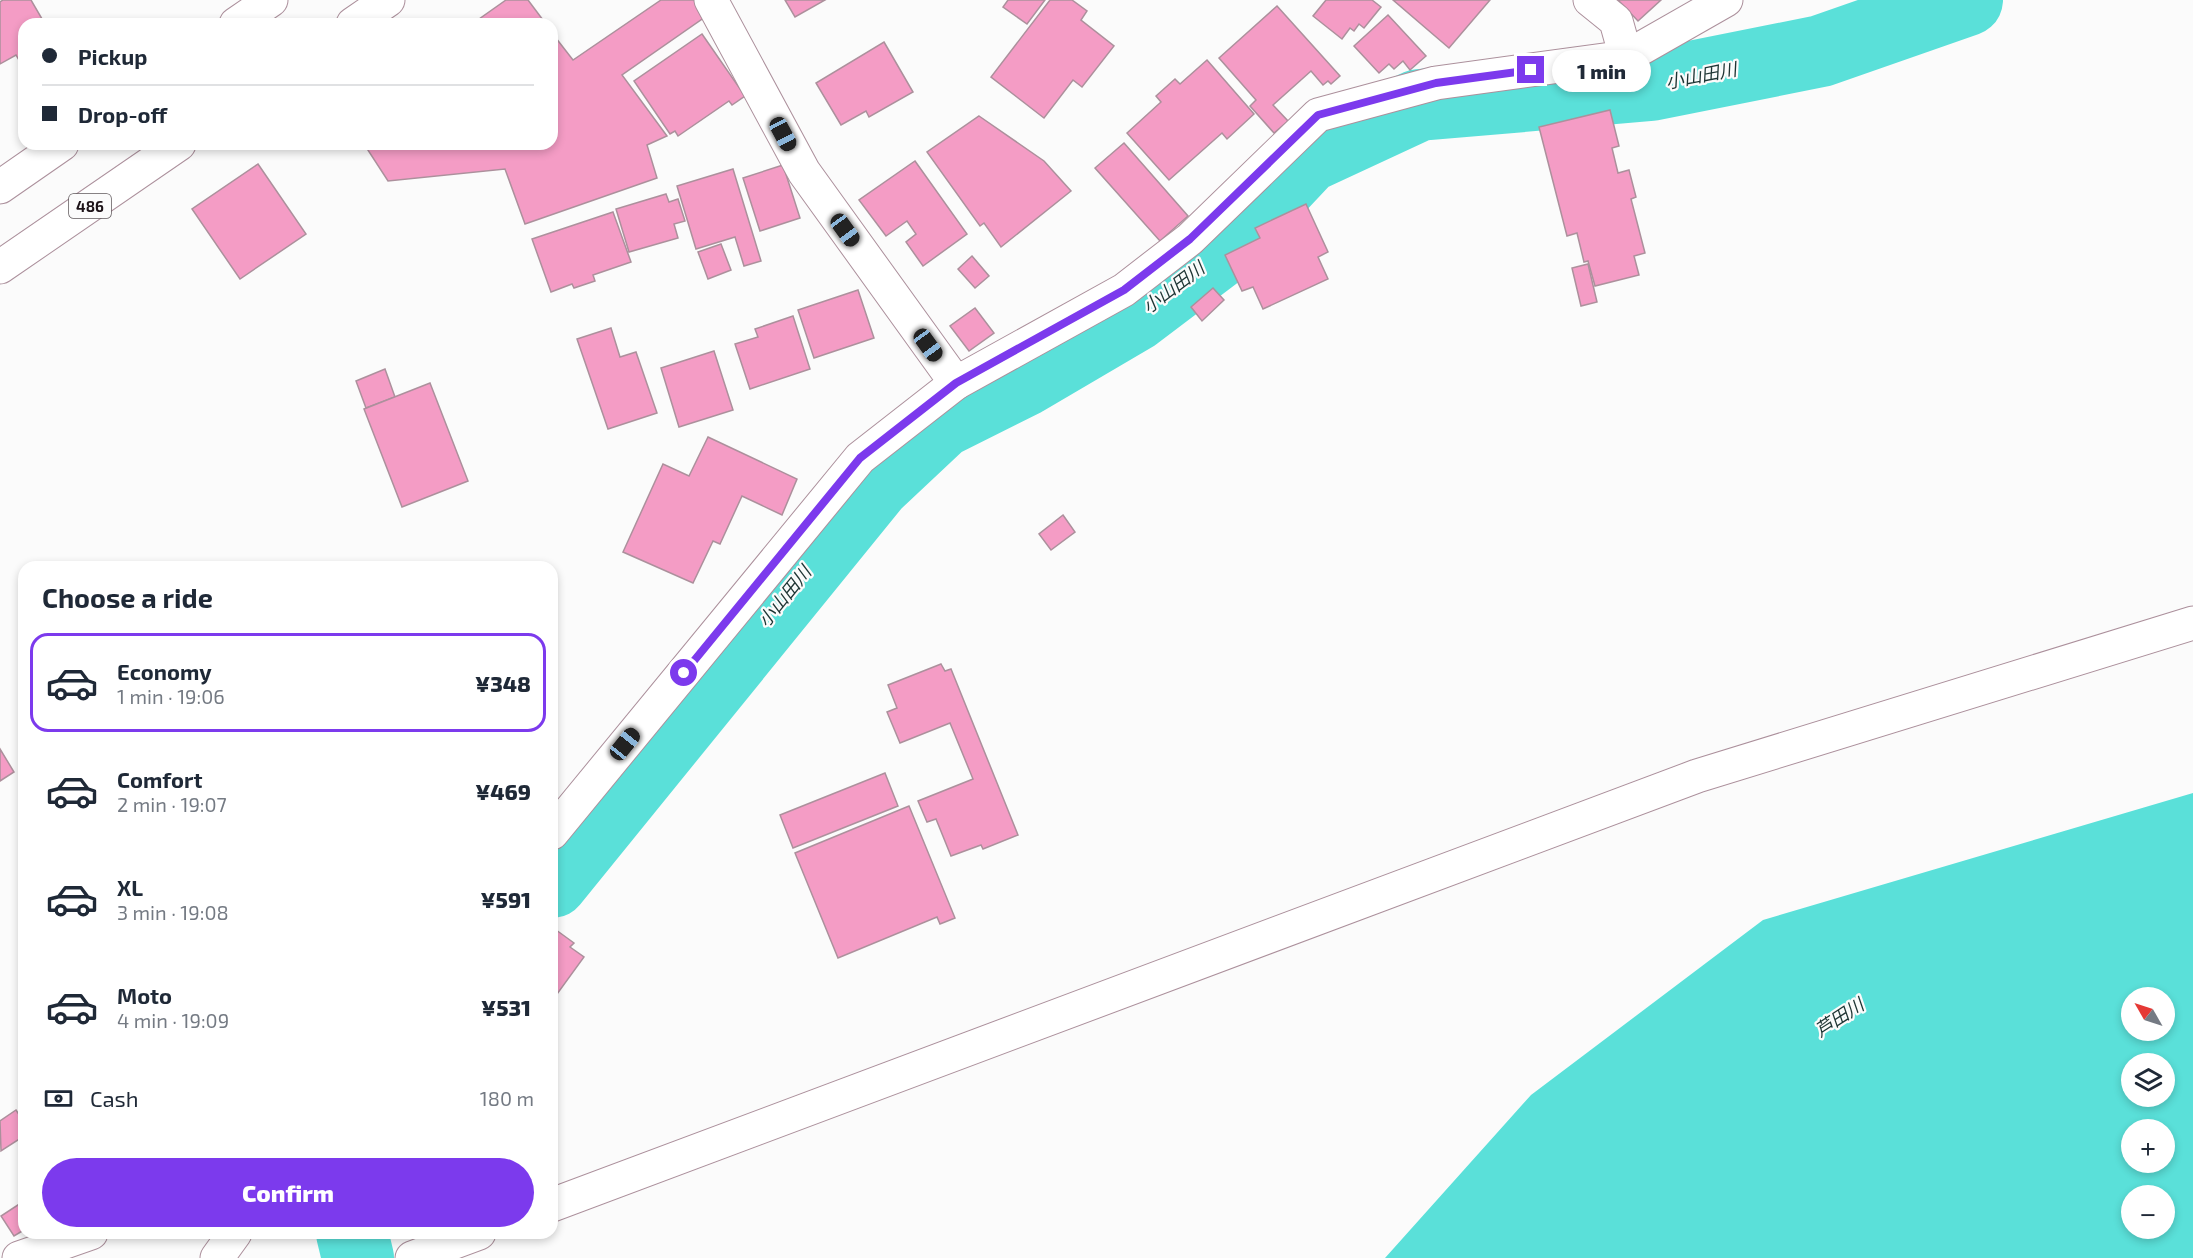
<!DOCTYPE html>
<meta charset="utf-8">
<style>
:root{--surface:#fff;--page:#f6f6f7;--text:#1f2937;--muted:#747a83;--line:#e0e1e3;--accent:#7c3aed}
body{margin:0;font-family:"Exo 2","Noto Sans JP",sans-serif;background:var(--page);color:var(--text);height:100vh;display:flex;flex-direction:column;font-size:22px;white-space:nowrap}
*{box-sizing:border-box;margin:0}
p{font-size:20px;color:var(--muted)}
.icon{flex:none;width:33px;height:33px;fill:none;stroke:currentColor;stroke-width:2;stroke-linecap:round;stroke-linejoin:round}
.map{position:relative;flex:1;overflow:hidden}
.sheet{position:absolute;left:18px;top:561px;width:540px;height:678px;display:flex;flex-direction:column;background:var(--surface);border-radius:18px;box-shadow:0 3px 9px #0003}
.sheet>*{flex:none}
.hud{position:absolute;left:18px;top:18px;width:540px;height:132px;border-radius:18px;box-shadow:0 3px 9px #0003;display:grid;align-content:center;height:132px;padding:0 24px;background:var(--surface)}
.needle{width:39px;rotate:309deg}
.tools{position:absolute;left:2121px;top:987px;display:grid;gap:12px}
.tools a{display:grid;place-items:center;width:54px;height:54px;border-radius:50%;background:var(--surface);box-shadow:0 3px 9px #0003;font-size:30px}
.end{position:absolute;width:27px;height:27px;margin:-14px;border:8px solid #7c3aed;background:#fff;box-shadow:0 0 0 3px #fff}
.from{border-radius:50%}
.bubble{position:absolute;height:42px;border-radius:21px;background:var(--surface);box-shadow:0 3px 9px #0003;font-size:20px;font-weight:800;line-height:42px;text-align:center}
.car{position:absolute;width:18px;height:36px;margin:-18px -9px;border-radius:8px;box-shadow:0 0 4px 2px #0007;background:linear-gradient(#222 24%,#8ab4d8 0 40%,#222 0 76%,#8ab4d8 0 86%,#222 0)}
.hud b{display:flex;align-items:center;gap:21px;height:57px;font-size:22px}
.hud b+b{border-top:2px solid var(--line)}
.hud i{width:15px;height:15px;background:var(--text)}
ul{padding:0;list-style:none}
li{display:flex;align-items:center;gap:18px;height:99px;margin:0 12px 9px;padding:0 12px;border:3px solid transparent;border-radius:18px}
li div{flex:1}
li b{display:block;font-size:22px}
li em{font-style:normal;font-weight:800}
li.current{border-color:var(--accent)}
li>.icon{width:54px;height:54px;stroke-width:1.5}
h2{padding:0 24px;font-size:27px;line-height:72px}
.pay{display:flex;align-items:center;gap:15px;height:66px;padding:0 24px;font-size:22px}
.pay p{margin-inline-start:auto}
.button{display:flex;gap:12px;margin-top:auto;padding:12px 24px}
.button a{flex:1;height:69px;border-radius:36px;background:var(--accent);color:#fff;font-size:24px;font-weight:800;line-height:69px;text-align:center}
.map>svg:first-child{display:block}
.water{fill:#5ae0d9;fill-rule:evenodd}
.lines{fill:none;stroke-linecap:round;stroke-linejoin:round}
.river{stroke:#5ae0d9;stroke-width:72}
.building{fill:#f49cc5;stroke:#ac909c;stroke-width:1.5}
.street-casing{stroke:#ac909c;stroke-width:35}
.secondary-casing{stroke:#ac909c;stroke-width:35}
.highway-casing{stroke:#ac909c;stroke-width:35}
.street{stroke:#fff;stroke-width:33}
.secondary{stroke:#fff;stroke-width:33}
.highway{stroke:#fff;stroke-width:33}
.route{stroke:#7c3aed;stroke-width:8}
.labels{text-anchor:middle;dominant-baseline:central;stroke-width:4.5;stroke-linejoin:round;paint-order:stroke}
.shield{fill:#fbfbfb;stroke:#60595c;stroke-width:1.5}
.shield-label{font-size:15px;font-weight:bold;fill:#1d1318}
.water-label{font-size:18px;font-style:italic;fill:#1d3433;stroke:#fbfbfb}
</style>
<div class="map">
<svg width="2193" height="1258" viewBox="0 0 2193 1258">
<rect width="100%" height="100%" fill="#fbfbfb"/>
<path class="water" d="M2193,793V1258H1385L1531,1095L1763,920ZM2132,998H2164V1030H2132ZM2132,1064H2164V1096H2132ZM2132,1130H2164V1162H2132ZM2132,1196H2164V1228H2132Z"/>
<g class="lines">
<g class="river">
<path d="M552,882L875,484L941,422L1025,380L1134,316L1216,254L1307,157L1419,105L1651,85L1821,51L1967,0"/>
<path d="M352,1233L358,1258"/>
</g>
</g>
<g class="building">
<path d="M3,0H31L45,24H24V69L16,55L0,64V2Z"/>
<path d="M506,0H528L546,24H472Z"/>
<path d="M661,0H694L705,17L622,75L667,136L647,145L657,178L525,224L505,169L388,181L364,144H552V33L573,60Z"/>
<path d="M785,0H825L795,17Z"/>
<path d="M1008,0H1045L1027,24L1003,7Z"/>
<path d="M1050,0H1072L1087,11L1081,20L1114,46L1082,87L1073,80L1044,118L991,77Z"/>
<path d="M1326,0H1372L1381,7L1364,28L1359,24L1354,31L1350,28L1342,39L1313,16Z"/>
<path d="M1393,0H1490L1449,48Z"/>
<path d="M1618,0H1661L1638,21Z"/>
<path d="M1277,6L1340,76L1331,84L1328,81L1323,85L1311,71L1273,105L1288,121L1274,133L1250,106L1256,100L1219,58Z"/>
<path d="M1388,15L1426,56L1410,70L1403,61L1394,69L1389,64L1379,73L1354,46Z"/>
<path d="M702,34L745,96L732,105L729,101L678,136L675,131L670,134L634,81Z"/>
<path d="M884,42L913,92L869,117L866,111L841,125L816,83Z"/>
<path d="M1207,60L1254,114L1227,139L1222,133L1169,180L1127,133L1161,102L1156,96L1175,79L1180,84Z"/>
<path d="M1610,110L1619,146L1612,148L1618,173L1629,170L1636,197L1631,199L1645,253L1634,256L1639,275L1595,286L1588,261L1584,262L1577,233L1567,236L1539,127Z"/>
<path d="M979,116L1044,161L1071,191L1001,247L984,223L980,226L927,152Z"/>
<path d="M1124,143L1188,216L1160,241L1095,168Z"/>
<path d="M915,161L967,234L923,266L906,242L916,234L907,221L886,236L859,200Z"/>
<path d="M258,164L306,234L240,279L192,209Z"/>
<path d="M783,165L800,218L760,231L743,178Z"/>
<path d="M733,169L761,261L744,266L735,237L696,249L677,186Z"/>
<path d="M666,194L669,202L678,199L685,221L674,224L678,238L629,252L616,209Z"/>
<path d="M1306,204L1328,252L1318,257L1328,279L1263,309L1253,287L1242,291L1225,255L1260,238L1255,228Z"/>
<path d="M613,212L631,262L593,275L595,281L574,288L572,284L551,292L532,239Z"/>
<path d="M721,244L731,270L708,279L698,252Z"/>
<path d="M972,256L989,276L975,288L958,269Z"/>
<path d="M1588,264L1597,302L1581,306L1572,268Z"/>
<path d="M1213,288L1224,300L1202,321L1191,307Z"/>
<path d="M858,290L874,338L814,358L798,310Z"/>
<path d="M975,308L994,333L969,351L950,326Z"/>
<path d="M793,316L810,369L750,389L735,344L758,337L755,329Z"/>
<path d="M611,328L620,357L636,352L657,413L608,429L577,339Z"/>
<path d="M714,351L733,410L679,427L661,368Z"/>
<path d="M385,369L395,397L366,408L356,381Z"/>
<path d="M430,383L468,481L402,507L364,409Z"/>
<path d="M708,437L797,479L782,515L742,496L720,544L713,541L693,583L623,552L663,464L689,476Z"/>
<path d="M1063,515L1075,532L1051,550L1039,534Z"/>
<path d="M941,664L945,671L951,669L1018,835L983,849L981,845L951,856L936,819L927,822L918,801L973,779L950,723L900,743L887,712L897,708L888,685Z"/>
<path d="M0,749L14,772L0,781Z"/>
<path d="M885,773L898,806L793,848L780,815Z"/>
<path d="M909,806L955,918L940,924L937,917L838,958L795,853Z"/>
<path d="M552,927L574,943L570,947L584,957L552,1001Z"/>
<path d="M16,1110L24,1122V1136L1,1151L0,1121Z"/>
<path d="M24,1201V1230L14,1236L1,1216Z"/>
</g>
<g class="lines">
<defs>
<g id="street">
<path d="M711,0L804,172L956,383"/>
<path d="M1590,0L1616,21L1626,57"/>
<path d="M552,833L860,458L956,383L1124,290L1190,239L1318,115L1436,83L1626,57L1726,0"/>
<path d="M19,1258L91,1233"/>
<path d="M217,1258L235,1233"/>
</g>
<g id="secondary">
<path d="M552,1205L1697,776L2193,623"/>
<path d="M412,1258L479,1233"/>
</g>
<g id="highway">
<path d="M236,24L271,0"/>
<path d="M353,24L388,0"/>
<path d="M0,187L62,144"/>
<path d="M0,267L179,144"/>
</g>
</defs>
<use href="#street" class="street-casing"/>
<use href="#secondary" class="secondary-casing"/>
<use href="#highway" class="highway-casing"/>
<use href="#street" class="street"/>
<use href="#secondary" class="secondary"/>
<use href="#highway" class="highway"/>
</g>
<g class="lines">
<path class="route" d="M684,673L860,458L956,383L1124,290L1190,239L1318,115L1436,83L1531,70"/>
</g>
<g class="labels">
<rect class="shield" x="69" y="194" width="42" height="24" rx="4.5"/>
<g class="shield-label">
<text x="90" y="206">486</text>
</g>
<g class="water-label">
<text transform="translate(1701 75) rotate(-11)">小山田川</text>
<text transform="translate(1173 287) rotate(-37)">小山田川</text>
<text transform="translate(784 596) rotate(-51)">小山田川</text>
<text transform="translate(1839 1017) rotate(-33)">芦田川</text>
</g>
</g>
</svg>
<div class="tools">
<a><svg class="needle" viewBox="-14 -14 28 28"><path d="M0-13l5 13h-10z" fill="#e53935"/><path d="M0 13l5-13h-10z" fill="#747a83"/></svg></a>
<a><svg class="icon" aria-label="layers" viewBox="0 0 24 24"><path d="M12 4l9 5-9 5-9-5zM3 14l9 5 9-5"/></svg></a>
<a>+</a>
<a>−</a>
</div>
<i class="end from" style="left:684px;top:673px"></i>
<i class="end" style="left:1531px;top:70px"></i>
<div class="bubble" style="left:1552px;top:50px;width:99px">1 min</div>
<i class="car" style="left:783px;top:134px;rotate:152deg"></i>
<i class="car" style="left:845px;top:230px;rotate:144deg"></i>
<i class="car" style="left:928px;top:345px;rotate:144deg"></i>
<i class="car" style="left:625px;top:744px;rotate:39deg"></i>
<div class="hud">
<b><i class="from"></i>Pickup</b>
<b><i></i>Drop-off</b>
</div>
<section class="sheet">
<h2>Choose a ride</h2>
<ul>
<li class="current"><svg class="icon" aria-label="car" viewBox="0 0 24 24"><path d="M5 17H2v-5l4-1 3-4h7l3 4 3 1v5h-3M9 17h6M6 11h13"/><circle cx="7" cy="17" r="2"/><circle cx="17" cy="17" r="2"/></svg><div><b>Economy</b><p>1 min · 19:06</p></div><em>¥348</em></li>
<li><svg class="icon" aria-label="car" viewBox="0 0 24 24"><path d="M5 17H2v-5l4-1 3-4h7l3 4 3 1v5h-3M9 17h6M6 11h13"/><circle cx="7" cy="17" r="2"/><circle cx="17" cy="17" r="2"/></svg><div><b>Comfort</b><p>2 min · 19:07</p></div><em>¥469</em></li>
<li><svg class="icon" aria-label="car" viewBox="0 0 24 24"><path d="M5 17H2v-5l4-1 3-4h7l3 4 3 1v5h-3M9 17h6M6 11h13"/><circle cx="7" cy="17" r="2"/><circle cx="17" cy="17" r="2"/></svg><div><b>XL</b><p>3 min · 19:08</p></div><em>¥591</em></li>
<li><svg class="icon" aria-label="car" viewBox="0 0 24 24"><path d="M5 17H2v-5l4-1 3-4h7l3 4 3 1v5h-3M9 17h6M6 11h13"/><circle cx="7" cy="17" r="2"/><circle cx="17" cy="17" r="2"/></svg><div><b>Moto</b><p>4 min · 19:09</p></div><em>¥531</em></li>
</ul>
<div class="pay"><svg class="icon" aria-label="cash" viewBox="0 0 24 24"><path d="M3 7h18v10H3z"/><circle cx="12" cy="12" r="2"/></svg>Cash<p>180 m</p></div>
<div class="button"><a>Confirm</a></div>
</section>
</div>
